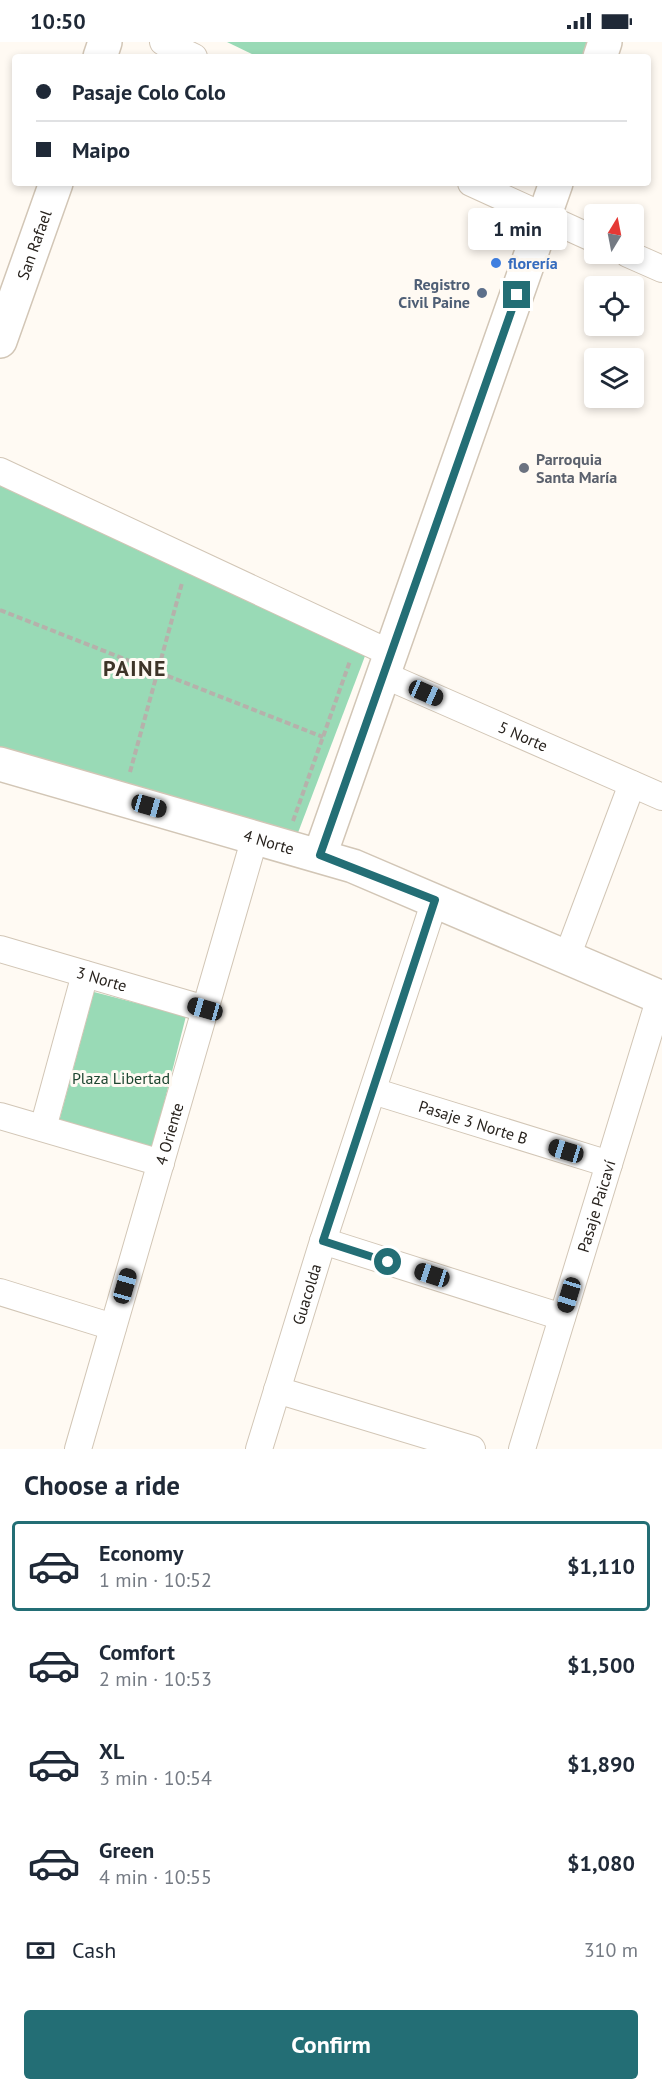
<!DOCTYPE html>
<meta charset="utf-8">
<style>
:root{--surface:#fff;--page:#f2f2f3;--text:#1f2937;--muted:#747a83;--line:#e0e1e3;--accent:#236e75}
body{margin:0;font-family:"PT Sans",sans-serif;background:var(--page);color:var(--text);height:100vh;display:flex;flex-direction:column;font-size:22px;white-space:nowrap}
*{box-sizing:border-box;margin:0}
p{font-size:20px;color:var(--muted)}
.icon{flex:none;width:33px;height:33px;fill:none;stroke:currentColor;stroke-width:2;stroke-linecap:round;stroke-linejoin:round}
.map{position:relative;height:1407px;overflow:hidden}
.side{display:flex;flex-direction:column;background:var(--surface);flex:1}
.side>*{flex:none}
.top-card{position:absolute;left:12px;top:12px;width:639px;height:132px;border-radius:6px;box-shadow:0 3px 9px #0003;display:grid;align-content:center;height:132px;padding:0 24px;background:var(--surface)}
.needle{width:39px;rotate:10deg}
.controls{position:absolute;left:584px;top:162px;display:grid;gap:12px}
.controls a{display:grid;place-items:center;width:60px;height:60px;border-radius:6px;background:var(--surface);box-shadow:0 3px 9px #0003;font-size:30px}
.end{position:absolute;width:27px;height:27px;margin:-14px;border:8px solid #236e75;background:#fff;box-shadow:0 0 0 3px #fff}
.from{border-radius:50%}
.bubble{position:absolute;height:42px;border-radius:6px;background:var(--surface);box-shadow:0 3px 9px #0003;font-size:20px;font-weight:600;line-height:42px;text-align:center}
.car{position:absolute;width:18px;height:36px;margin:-18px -9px;border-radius:8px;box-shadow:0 0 4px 2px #0007;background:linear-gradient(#222 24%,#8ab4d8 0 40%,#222 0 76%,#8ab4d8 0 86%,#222 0)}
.top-card b{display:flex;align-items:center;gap:21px;height:57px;font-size:22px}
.top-card b+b{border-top:2px solid var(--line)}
.top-card i{width:15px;height:15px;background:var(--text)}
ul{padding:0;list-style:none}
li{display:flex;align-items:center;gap:18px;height:90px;margin:0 12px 9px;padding:0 12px;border:3px solid transparent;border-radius:6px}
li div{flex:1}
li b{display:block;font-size:22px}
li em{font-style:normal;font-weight:600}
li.current{border-color:var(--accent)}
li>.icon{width:54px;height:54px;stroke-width:1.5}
h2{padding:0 24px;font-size:27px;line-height:72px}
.pay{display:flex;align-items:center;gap:15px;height:66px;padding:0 24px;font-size:22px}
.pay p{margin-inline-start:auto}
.action{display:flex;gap:12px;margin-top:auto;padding:12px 24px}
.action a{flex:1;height:69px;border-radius:6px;background:var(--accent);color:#fff;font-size:24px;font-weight:600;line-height:69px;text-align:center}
.status{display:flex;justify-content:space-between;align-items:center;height:42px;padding:0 30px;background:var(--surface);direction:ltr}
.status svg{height:16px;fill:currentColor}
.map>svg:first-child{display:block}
.green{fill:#99dab6}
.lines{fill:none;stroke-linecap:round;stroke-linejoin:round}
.street-casing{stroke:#d2c6b6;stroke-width:28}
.secondary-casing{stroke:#d2c6b6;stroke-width:36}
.path{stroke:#b6b1ab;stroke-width:4;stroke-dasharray:6 3;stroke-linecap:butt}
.street{stroke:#fff;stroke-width:26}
.secondary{stroke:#fff;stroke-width:33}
.route{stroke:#236e75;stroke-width:8}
.shop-dot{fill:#3f7fe0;stroke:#fffaf3;stroke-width:2}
.service-dot{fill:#5c6f8a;stroke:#fffaf3;stroke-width:2}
.worship-dot{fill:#6b7280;stroke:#fffaf3;stroke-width:2}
.labels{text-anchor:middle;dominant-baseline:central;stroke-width:6;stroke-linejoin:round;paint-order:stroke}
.street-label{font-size:16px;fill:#28231e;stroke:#fffaf3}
.shop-label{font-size:16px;font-weight:bold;fill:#366cbe;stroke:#fffaf3;text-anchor:start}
.service-label{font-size:16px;font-weight:bold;fill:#4e5e75;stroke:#fffaf3;text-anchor:end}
.worship-label{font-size:16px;font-weight:bold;fill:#5b616d;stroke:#fffaf3;text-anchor:start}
.park-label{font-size:16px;fill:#1d4530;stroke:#fffaf3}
.district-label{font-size:22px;font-weight:bold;letter-spacing:1.5px;fill:#3d3427;stroke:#fffaf3}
</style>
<div class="status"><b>10:50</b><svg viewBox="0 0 49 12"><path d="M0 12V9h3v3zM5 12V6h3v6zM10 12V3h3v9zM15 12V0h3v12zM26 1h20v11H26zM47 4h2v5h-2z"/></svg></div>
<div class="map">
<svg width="662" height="1407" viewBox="0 0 662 1407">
<rect width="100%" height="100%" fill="#fffaf3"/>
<g class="green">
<path d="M227,0H590L585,15H258Z"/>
<path d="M0,423L373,593L296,796L0,709Z"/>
<path d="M94,950L186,974L152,1109L58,1083Z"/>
</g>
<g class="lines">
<defs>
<g id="street">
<path d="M163,0L194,15"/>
<path d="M471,141L594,197"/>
<path d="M628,212L662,227"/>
<path d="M0,429L392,612"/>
<path id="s1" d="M384,633L662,755"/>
<path id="s2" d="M0,907L205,967"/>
<path d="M567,915L632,742"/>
<path id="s3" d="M373,1049L609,1122"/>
<path d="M0,1074L161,1121"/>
<path d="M43,1086L85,932"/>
<path d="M323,1199L562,1275"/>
<path d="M0,1250L113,1285"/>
<path d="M277,1348L472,1407"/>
<path id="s4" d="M78,1407L255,795"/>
<path id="s5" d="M259,1407L323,1199L435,858"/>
<path id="s6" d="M522,1407L660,955"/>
</g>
<g id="secondary">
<path d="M100,15L105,0"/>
<path d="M600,15L605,0"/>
<path id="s7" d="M0,299L56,141"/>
<path id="s8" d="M0,722L353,824L662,956"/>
<path d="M320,813L556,141"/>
</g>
</defs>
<use href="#street" class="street-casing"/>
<use href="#secondary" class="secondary-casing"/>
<g class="path">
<path d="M0,568L323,695"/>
<path d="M130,730L182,541"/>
<path d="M293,779L350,619"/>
</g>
<use href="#street" class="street"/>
<use href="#secondary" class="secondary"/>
</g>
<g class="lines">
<path class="route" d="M388,1220L323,1199L435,858L320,813L517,253"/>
</g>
<circle class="shop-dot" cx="496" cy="221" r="6"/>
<circle class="service-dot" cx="482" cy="251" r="6"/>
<circle class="worship-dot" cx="524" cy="426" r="6"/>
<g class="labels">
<g class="street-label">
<text stroke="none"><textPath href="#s7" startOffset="102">San Rafael</textPath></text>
<text stroke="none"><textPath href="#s1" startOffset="152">5 Norte</textPath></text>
<text stroke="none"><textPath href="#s8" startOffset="280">4 Norte</textPath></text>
<text stroke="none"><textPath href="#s2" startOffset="106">3 Norte</textPath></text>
<text stroke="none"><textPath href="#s3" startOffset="105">Pasaje 3 Norte B</textPath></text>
<text stroke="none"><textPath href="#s4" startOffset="328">4 Oriente</textPath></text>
<text stroke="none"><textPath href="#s6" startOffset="254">Pasaje Paicaví</textPath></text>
<text stroke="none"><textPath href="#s5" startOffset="162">Guacolda</textPath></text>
</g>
<g class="shop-label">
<text x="508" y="221">florería</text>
</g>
<g class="service-label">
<text x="470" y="242">Registro<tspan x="470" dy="18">Civil Paine</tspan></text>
</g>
<g class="worship-label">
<text x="536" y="417">Parroquia<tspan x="536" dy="18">Santa María</tspan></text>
</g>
<g class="park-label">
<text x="121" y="1036">Plaza Libertad</text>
</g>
<g class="district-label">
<text x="135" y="626">PAINE</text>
</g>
</g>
</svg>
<div class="controls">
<a><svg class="needle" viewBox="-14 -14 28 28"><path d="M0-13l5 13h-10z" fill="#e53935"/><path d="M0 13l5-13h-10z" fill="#747a83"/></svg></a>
<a><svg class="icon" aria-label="locate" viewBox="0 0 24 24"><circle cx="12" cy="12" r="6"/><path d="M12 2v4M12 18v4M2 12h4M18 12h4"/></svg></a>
<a><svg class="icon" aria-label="layers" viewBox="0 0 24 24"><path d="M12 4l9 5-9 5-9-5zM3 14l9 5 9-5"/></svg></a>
</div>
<i class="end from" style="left:388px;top:1220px"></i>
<i class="end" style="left:517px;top:253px"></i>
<div class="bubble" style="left:468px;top:166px;width:99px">1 min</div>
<i class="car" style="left:426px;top:651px;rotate:114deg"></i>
<i class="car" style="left:149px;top:764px;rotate:106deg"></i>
<i class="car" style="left:205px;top:967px;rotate:286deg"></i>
<i class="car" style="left:566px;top:1109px;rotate:287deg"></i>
<i class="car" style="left:432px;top:1233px;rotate:288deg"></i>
<i class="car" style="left:125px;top:1244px;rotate:16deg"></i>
<i class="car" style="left:569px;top:1253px;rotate:197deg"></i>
<div class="top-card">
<b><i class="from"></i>Pasaje Colo Colo</b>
<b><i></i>Maipo</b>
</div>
</div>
<section class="side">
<h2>Choose a ride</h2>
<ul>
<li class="current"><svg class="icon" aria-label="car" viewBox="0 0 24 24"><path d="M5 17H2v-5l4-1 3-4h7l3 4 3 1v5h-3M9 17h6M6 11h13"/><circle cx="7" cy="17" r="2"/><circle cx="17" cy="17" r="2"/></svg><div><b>Economy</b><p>1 min · 10:52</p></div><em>$1,110</em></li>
<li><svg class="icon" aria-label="car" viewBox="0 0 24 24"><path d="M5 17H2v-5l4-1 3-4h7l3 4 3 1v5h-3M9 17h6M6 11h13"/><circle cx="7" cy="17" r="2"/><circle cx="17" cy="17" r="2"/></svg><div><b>Comfort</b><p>2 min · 10:53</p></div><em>$1,500</em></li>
<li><svg class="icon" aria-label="car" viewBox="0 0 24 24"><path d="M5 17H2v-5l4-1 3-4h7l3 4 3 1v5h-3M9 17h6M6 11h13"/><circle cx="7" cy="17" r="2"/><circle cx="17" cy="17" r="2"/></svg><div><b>XL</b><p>3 min · 10:54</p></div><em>$1,890</em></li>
<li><svg class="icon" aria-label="car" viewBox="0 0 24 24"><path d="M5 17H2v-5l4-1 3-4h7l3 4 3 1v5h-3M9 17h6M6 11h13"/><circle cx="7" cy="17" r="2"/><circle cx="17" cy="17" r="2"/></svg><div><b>Green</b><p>4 min · 10:55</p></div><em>$1,080</em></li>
</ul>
<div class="pay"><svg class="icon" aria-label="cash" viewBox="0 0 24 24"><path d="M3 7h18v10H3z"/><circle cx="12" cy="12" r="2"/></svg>Cash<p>310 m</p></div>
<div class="action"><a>Confirm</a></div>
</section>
